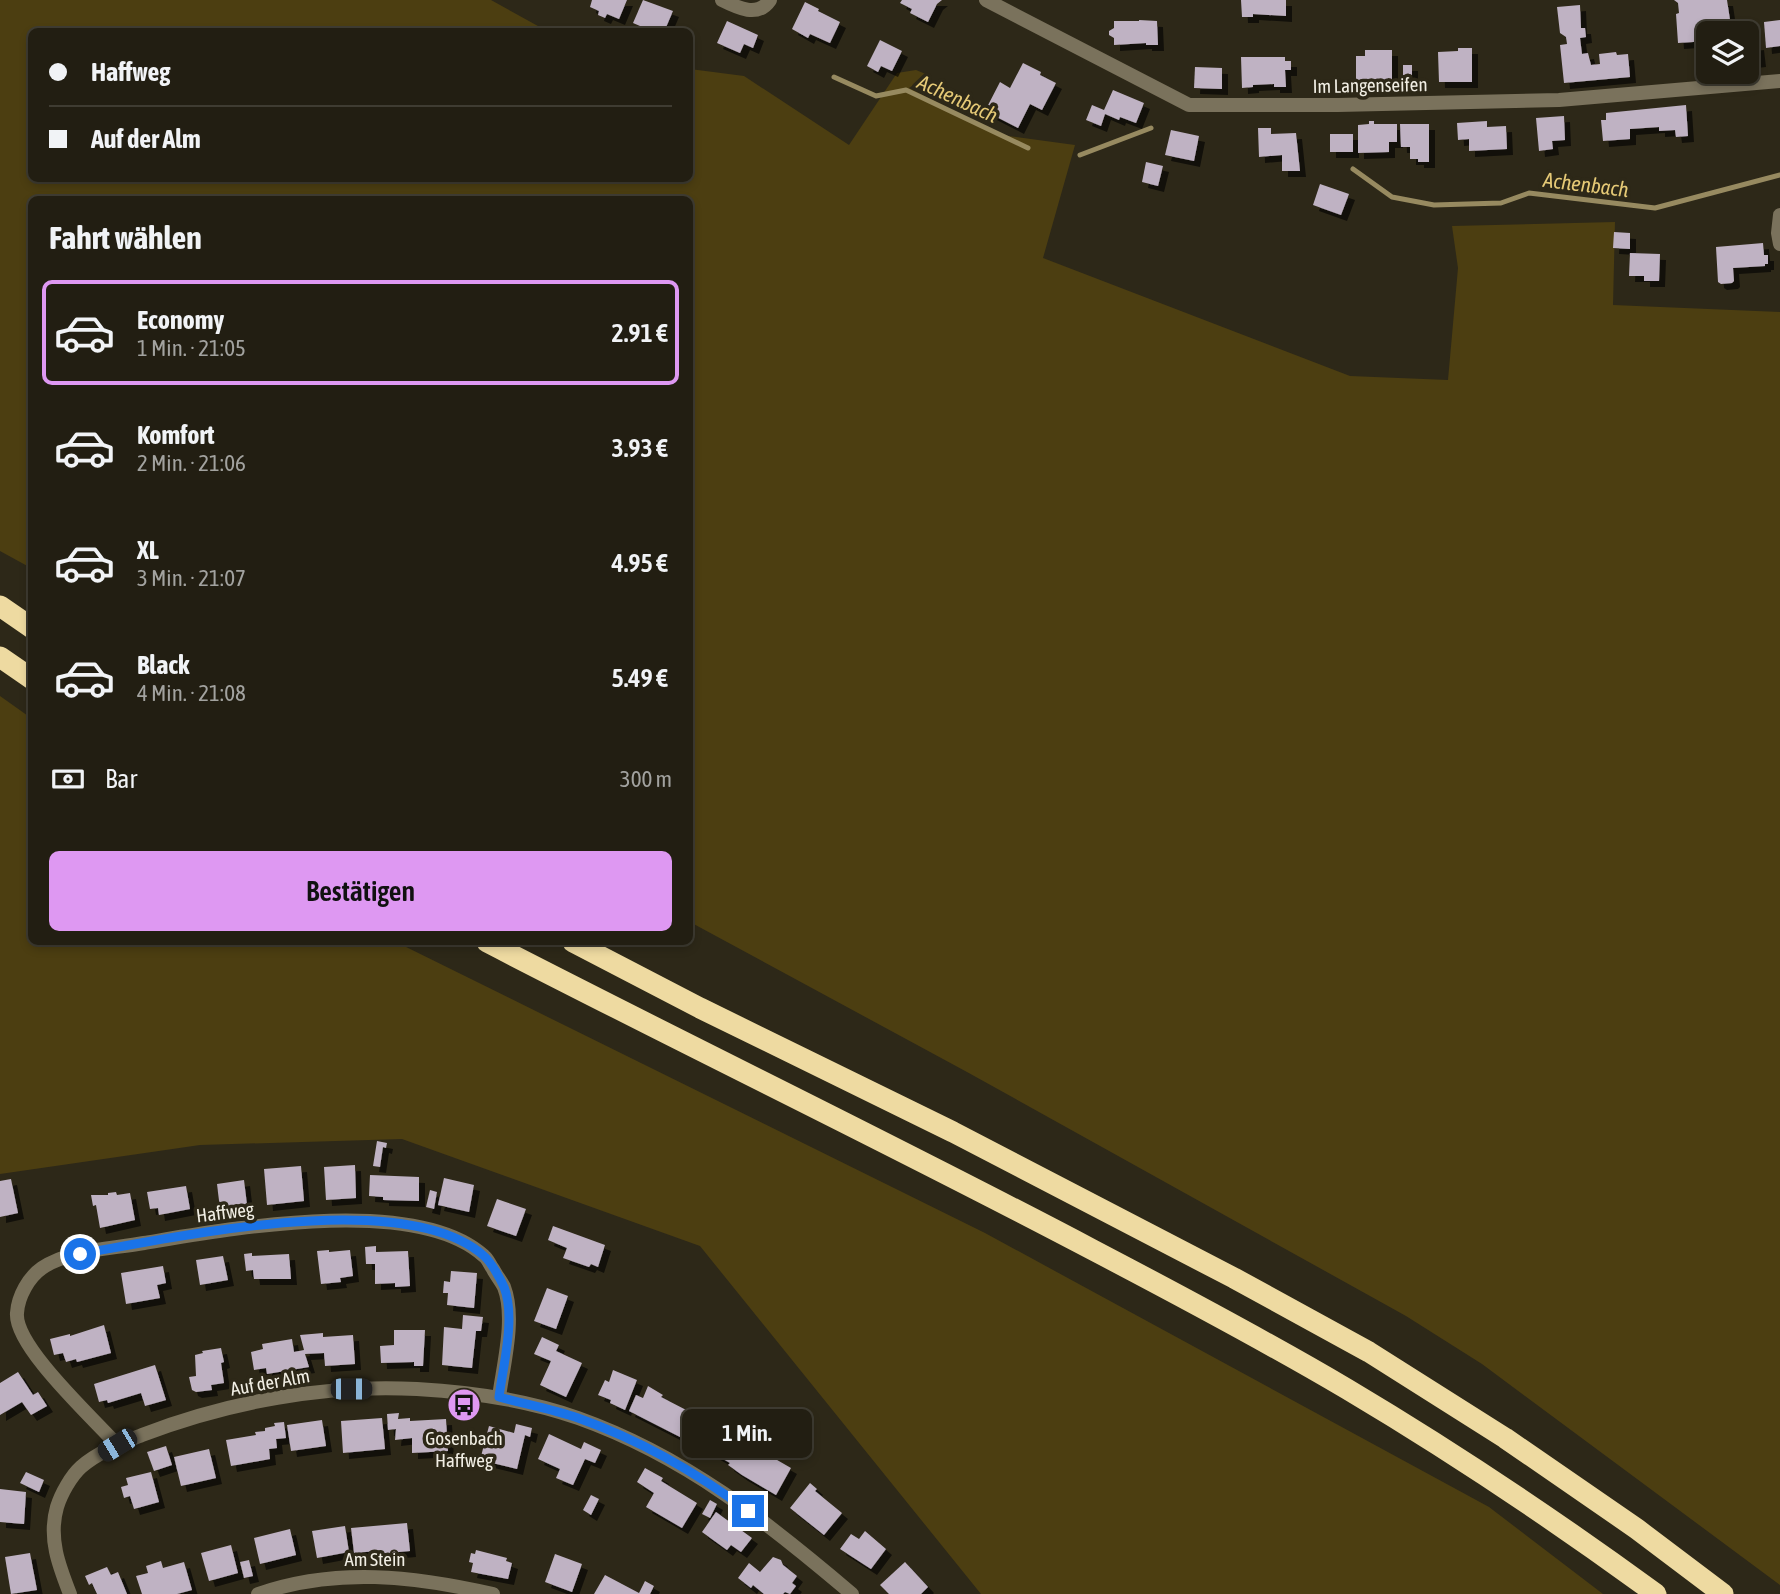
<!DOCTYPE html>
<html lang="de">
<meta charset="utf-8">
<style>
:root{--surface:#221e12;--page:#2e2b20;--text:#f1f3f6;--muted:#a2a29f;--line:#3f3c32;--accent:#de98f2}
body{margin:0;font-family:"Asap Condensed",sans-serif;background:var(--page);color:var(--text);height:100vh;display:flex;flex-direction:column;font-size:26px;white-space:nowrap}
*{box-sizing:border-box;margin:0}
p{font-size:23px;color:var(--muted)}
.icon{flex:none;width:38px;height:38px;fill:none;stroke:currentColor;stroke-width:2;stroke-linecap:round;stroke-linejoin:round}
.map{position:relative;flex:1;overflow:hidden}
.side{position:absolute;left:28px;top:196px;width:665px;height:749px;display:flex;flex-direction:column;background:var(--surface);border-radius:10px;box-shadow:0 4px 10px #0003,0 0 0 2px var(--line)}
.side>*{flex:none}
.banner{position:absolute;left:28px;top:28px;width:665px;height:154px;border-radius:10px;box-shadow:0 4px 10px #0003,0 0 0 2px var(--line);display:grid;align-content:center;height:154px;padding:0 21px;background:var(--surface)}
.buttons{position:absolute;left:1696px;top:21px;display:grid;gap:14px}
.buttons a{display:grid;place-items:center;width:63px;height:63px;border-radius:10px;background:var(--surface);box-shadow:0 4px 10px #0003,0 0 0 2px var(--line);font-size:35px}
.end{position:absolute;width:32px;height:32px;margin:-16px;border:9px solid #1a73e8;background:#fff;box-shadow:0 0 0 4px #fff}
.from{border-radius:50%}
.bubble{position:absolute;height:49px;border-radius:10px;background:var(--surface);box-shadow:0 4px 10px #0003,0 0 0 2px var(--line);font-size:23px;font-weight:600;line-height:49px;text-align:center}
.car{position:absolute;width:21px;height:42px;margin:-21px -10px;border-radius:9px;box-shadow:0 0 5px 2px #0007;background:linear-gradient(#222 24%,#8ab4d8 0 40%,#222 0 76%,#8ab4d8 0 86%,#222 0)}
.banner b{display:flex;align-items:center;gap:24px;height:66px;font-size:26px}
.banner b+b{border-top:2px solid var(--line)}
.banner i{width:18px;height:18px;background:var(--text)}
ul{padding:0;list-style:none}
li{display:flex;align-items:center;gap:21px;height:105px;margin:0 14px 10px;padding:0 7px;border:4px solid transparent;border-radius:10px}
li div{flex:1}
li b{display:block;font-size:26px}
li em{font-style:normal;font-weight:600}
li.selected{border-color:var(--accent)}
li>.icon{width:63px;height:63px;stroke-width:1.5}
h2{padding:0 21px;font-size:32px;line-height:84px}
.pay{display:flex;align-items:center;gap:18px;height:77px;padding:0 21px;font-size:26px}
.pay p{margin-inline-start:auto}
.button{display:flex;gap:14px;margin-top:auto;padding:14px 21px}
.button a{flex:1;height:80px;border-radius:10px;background:var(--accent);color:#111;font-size:28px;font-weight:600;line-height:80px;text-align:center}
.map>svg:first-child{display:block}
.green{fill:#4c3e11}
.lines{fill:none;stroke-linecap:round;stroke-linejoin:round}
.stream{stroke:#978a60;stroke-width:5}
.building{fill:#bfb2c3;filter:url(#shadow)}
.minor{stroke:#7a725c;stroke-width:14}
.motorway{stroke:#eedaa1;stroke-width:21}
.route{stroke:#1a73e8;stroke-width:9}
.labels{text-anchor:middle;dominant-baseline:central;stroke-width:7;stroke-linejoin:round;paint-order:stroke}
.street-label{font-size:19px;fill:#f1eee4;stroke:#2d2818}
.poi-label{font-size:19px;fill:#f1eee4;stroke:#2d2818}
.water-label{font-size:21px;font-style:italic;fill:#e5c976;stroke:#2d2818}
</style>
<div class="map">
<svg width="1780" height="1594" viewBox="0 0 1780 1594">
<defs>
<filter id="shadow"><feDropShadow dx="6" dy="6" stdDeviation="0" flood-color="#0009"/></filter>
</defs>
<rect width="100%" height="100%" fill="#2d2818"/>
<g class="green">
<path d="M0,0H491L547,31L32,32V178H690V69L744,76L849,145L897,73L916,70L928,75L909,88L1001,135L1075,145L1043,258L1350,376L1448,380L1458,268L1452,226L1615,222L1613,305L1780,312V1585L1482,1364L1406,1316L967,1072L690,922V200H32L31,568L0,551Z"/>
<path d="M0,696L31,718L32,942H396L985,1233L1489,1507L1603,1594H981L700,1246L402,1139L200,1145L0,1174Z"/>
</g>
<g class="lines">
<g class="stream">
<path d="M834,77L876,96L906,90L1028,148"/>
<path d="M1080,155L1151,128"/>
<path d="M1353,169L1392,197L1434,205L1501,203L1529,193L1655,208L1780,175"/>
</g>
</g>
<g class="building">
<path d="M592,0H627L619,19L607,14L605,18L598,15L599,11L590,7Z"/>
<path d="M643,0L673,11L664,32H654L633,23Z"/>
<path d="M902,0H942L937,4L928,22L910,13L912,9L900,3Z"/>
<path d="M1241,0H1286V16L1253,14V17H1242Z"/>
<path d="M1674,0H1727L1732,33H1708V41L1678,43L1676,14L1679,13L1678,3Z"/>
<path d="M805,2L819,9L818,11L840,22L830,43L810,34L808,38L792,29Z"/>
<path d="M1580,5L1581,28H1585L1586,37L1580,38L1582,54L1588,53L1591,65L1600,64L1599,54L1616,52L1617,55L1628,54L1630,77L1564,83L1560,45L1567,44L1566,37L1560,33L1557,7Z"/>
<path d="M1139,20L1157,21L1158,45H1146V43L1114,45V38L1109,35V31L1114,28V21H1139Z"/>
<path d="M1780,20V46L1766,48L1764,22Z"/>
<path d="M727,21L758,35L753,48L744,44L740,53L717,43Z"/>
<path d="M880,40L902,51L892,71L881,66L878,72L867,66Z"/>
<path d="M1758,44L1760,61L1751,62L1750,45Z"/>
<path d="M1458,48H1472V82H1439L1438,52L1458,51Z"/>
<path d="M1365,50H1392V81H1356V56H1365Z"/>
<path d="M1241,57H1285V61H1291V70H1285L1286,87H1274V84L1253,85V87L1242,88Z"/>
<path d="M1023,63L1041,72L1040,75L1056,83L1042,110L1030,104L1018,128L985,111L1000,82L1010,88Z"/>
<rect x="1403" y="65" width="9" height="17"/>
<path d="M1195,67L1222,68V89L1194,88Z"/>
<path d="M1113,90L1144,103L1136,123L1120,117L1119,120L1105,114L1101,126L1086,120L1092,105L1104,110Z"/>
<path d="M1686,105L1688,136L1676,137L1675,130L1659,131V127L1630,129V139L1603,141L1601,120H1606V113Z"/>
<path d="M1564,116L1565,140L1552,141L1553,149L1539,151L1536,118Z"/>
<path d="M1369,121H1374V124H1397V142H1389V152L1358,153V125L1369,124Z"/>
<path d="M1487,121V127L1506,126L1507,149L1469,151V139L1458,140L1457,123Z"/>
<path d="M1400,124H1429V162H1418V159H1410V147H1401Z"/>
<path d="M1258,128H1271V134L1296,133L1300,171H1282V155L1259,157Z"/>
<path d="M1171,130L1199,136L1194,161L1165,155Z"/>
<rect x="1330" y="134" width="23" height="18"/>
<path d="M1146,162L1163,166L1158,186L1142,182Z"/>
<path d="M1320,184L1349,194L1341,215L1313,205Z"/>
<path d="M1614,232L1630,233V249L1613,248Z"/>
<path d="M1763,243L1764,255H1768V264H1765V266L1733,268L1734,281L1732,283L1721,284L1718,282L1716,247Z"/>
<path d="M1630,253L1660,254L1659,281H1644V276H1629Z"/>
<path d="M377,1141L387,1143L386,1148L383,1147L380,1167L373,1166Z"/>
<path d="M355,1165L356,1198L326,1200L324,1167Z"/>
<path d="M301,1166L304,1201L267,1205L264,1169Z"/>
<path d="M370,1175L419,1177V1201L383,1200V1197L369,1196Z"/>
<path d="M444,1178L474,1185L469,1212L438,1205Z"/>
<path d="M11,1179L18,1213L0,1217V1181Z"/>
<path d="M244,1180L247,1205L220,1209L217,1184Z"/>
<path d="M186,1186L190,1209L159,1215L158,1208L150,1209L147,1192Z"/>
<path d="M430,1190L437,1192L434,1209L426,1207Z"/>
<path d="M116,1192L117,1195L130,1193L135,1220L100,1228L96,1205L93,1206L91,1195H108V1193Z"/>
<path d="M497,1199L526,1209L516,1236L487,1226Z"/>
<path d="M553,1226L605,1245L598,1267L591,1264L589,1267L563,1258L567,1248L548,1240Z"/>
<path d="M376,1246V1252L408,1251L410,1286L395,1287V1283L375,1284V1264H366L365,1247Z"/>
<path d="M329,1250V1252L350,1250L353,1276L340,1278L341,1282L321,1284L317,1251Z"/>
<path d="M252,1253V1256L289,1254L291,1279H254L253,1270L246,1271L244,1254Z"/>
<path d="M223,1256L228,1280L200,1285L196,1260Z"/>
<path d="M163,1266L166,1283L157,1285L160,1298L126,1304L121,1273Z"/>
<path d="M451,1271L477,1273L474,1308L447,1305L448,1293H443L444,1281L450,1282Z"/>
<path d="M547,1288L568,1296L556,1329L534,1321Z"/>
<path d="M463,1315L483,1317L481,1331H476L472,1368L442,1365L444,1327L462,1329Z"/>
<path d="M104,1325L111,1353L77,1362L76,1359L66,1362L63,1353L54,1355L50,1339L70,1334V1336Z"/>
<path d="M394,1330H425L423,1366H414V1362L381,1363L380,1346L394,1345Z"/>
<path d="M323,1333V1337L353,1335L355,1364L325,1366L324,1353L305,1354L309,1367L267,1374L266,1368L254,1370L251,1352L263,1349L262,1344L292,1339L294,1352L304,1350L300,1335Z"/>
<path d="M542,1337L559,1345L556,1351L582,1363L566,1397L540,1385L551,1361L534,1354Z"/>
<path d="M221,1348L224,1362L221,1363L224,1383L211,1385L212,1390L196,1392L192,1390L189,1377L196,1376L195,1355L203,1353L202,1351Z"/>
<path d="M155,1365L166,1400L145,1406L141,1393L108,1403L107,1400L99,1402L94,1384Z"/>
<path d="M613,1370L637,1380L625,1410L610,1403L611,1400L598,1395L605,1380L609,1382Z"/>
<path d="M18,1372L33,1395L38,1392L47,1406L31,1415L22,1402L0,1415V1383Z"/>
<path d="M648,1386L663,1395L661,1397L692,1413L680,1437L629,1411L636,1395L643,1398Z"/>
<path d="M399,1413L398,1419L410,1418V1421L446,1419L448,1451L412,1453V1438L395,1440L396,1429L388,1430L387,1414Z"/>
<path d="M714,1416L754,1439L751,1445L791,1468L776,1495L742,1475L728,1465L730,1463L697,1444Z"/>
<path d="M382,1418L385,1449L343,1453L341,1421Z"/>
<path d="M322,1420L326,1446L291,1451L287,1425Z"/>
<path d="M284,1422L286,1438L276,1439L277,1448L269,1449L270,1459L231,1466L226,1440L256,1435L255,1432L265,1431V1428L275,1426L274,1423Z"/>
<path d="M516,1424L532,1428L530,1437L525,1435L517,1469L480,1460L489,1426L514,1433Z"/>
<path d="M549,1434L581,1449L584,1442L601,1450L595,1463L585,1459L573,1485L556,1478L560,1469L538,1459Z"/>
<path d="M166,1446L172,1465L154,1471L147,1452Z"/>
<path d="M209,1449L216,1478L181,1486L174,1457Z"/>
<path d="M645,1468L663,1478L661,1481L697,1503L682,1528L646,1507L654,1493L637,1482Z"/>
<path d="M26,1472L44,1480L39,1492L20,1483Z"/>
<path d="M151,1472L159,1502L134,1509L130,1496L124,1498L121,1487L128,1485L126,1478Z"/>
<path d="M810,1483L817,1489L815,1491L842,1513L824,1535L790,1508Z"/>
<path d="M0,1489L26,1492L24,1524L0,1522Z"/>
<path d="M591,1495L599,1499L591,1515L583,1510Z"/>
<path d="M710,1500L717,1504L710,1518L702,1514Z"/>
<path d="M716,1512L752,1538L741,1552L731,1545L727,1550L702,1532Z"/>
<path d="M407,1523L410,1551L377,1554V1551L354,1553L351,1528Z"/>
<path d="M345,1526L349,1552L317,1558L312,1531Z"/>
<path d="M290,1529L296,1555L260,1564L254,1538Z"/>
<path d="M865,1531L886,1549L871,1569L840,1549L851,1534L859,1539Z"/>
<path d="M231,1545L238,1573L209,1581L201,1553Z"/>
<path d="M476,1550L507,1558L506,1561L512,1563L508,1579L471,1572L473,1563L469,1562L471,1553L475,1554Z"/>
<path d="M30,1553L37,1590L11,1594L5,1557Z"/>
<path d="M555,1554L582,1564L572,1592L545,1582Z"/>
<path d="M773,1557L781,1560L783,1565L797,1576L792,1583L796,1586L790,1594L785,1592L783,1594H764L753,1585L751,1588L738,1578L749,1563L760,1572Z"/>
<path d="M249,1560L253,1576L244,1578L240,1562Z"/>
<path d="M161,1561L163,1568L184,1562L192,1590L177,1594H142L136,1576L148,1573L146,1566Z"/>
<path d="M905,1562L928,1587L921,1594H889L880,1585Z"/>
<path d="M107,1567L111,1575L118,1572L127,1594H97L92,1583L89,1585L85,1576Z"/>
<path d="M605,1575L639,1593L645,1581L654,1586L650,1594H594Z"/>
</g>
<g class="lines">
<g class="minor">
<path d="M722,0C738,8 758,18 770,0"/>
<path d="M986,0L1189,105H1338L1559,100L1780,81"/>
<path d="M1780,215L1778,233L1780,244"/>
<path d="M117,1445C93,1418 14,1346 17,1313C18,1296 29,1277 42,1268C70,1249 112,1249 144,1243C229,1229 416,1194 484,1256C488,1259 490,1265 493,1269C496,1275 501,1281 504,1287C516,1318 503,1366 499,1397"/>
<path d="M70,1594C59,1566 48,1538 57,1507C61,1494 71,1476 81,1467C98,1452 122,1443 142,1435C228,1402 325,1384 417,1389C471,1392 527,1400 578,1418C685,1456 766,1521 852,1594"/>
<path d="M258,1594C336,1567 414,1576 493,1594"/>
</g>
<g class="motorway">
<path d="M0,606L32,628"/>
<path d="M0,657L32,679"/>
<path d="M487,942C688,1046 892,1144 1093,1250C1179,1295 1264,1340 1347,1389C1453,1452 1556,1521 1656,1594"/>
<path d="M573,942L700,1008L953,1132L1234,1278L1369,1352L1505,1438L1637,1529L1723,1594"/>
</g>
</g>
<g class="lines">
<path class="route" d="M80,1254C177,1237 405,1186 484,1256C491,1262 500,1278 504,1287C516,1317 503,1366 499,1397C525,1404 553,1409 578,1418C640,1440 696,1472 748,1511"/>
</g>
<defs>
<symbol id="bus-disc" viewBox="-11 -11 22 22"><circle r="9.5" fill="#de98f2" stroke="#2d2818"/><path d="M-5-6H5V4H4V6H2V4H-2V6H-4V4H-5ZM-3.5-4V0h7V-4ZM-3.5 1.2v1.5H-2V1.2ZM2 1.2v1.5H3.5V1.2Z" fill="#111"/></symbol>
</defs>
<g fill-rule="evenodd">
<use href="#bus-disc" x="445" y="1386" width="38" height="38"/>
</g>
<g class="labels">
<g class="street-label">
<text transform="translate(1370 85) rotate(-1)">Im Langenseifen</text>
<text transform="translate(225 1212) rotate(-7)">Haffweg</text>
<text transform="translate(270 1382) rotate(-10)">Auf der Alm</text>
<text x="375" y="1559">Am Stein</text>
</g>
<g class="poi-label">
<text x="464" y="1438">Gosenbach<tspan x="464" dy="22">Haffweg</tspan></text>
</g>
<g class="water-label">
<text transform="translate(958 98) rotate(25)">Achenbach</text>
<text transform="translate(1586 184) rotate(7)">Achenbach</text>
</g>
</g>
</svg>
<div class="buttons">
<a><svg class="icon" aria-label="layers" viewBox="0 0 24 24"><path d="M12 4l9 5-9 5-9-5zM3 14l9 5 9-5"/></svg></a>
</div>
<i class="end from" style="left:80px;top:1254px"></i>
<i class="end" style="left:748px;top:1511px"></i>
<div class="bubble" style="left:682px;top:1409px;width:130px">1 Min.</div>
<i class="car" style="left:351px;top:1389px;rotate:90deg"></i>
<i class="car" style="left:117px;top:1445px;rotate:239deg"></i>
<div class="banner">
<b><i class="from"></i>Haffweg</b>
<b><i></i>Auf der Alm</b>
</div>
<section class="side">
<h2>Fahrt wählen</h2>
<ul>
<li class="selected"><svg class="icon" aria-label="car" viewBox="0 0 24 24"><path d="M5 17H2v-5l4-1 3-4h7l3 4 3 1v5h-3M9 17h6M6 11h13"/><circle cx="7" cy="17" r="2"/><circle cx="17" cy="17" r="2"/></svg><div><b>Economy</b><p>1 Min. · 21:05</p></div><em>2.91 €</em></li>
<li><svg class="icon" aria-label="car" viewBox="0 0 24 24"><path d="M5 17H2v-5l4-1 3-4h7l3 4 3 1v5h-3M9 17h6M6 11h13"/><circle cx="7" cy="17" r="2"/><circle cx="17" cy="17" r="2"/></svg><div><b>Komfort</b><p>2 Min. · 21:06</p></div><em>3.93 €</em></li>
<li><svg class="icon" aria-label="car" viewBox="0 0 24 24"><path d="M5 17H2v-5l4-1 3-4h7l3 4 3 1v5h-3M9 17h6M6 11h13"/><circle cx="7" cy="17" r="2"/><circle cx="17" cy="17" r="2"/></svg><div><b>XL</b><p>3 Min. · 21:07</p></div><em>4.95 €</em></li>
<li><svg class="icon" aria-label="car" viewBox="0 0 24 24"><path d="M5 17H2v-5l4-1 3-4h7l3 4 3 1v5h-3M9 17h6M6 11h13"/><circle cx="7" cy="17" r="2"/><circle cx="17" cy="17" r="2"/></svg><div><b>Black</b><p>4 Min. · 21:08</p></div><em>5.49 €</em></li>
</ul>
<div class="pay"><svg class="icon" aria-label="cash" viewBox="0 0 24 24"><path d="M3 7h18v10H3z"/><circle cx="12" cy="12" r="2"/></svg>Bar<p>300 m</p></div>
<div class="button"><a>Bestätigen</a></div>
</section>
</div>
